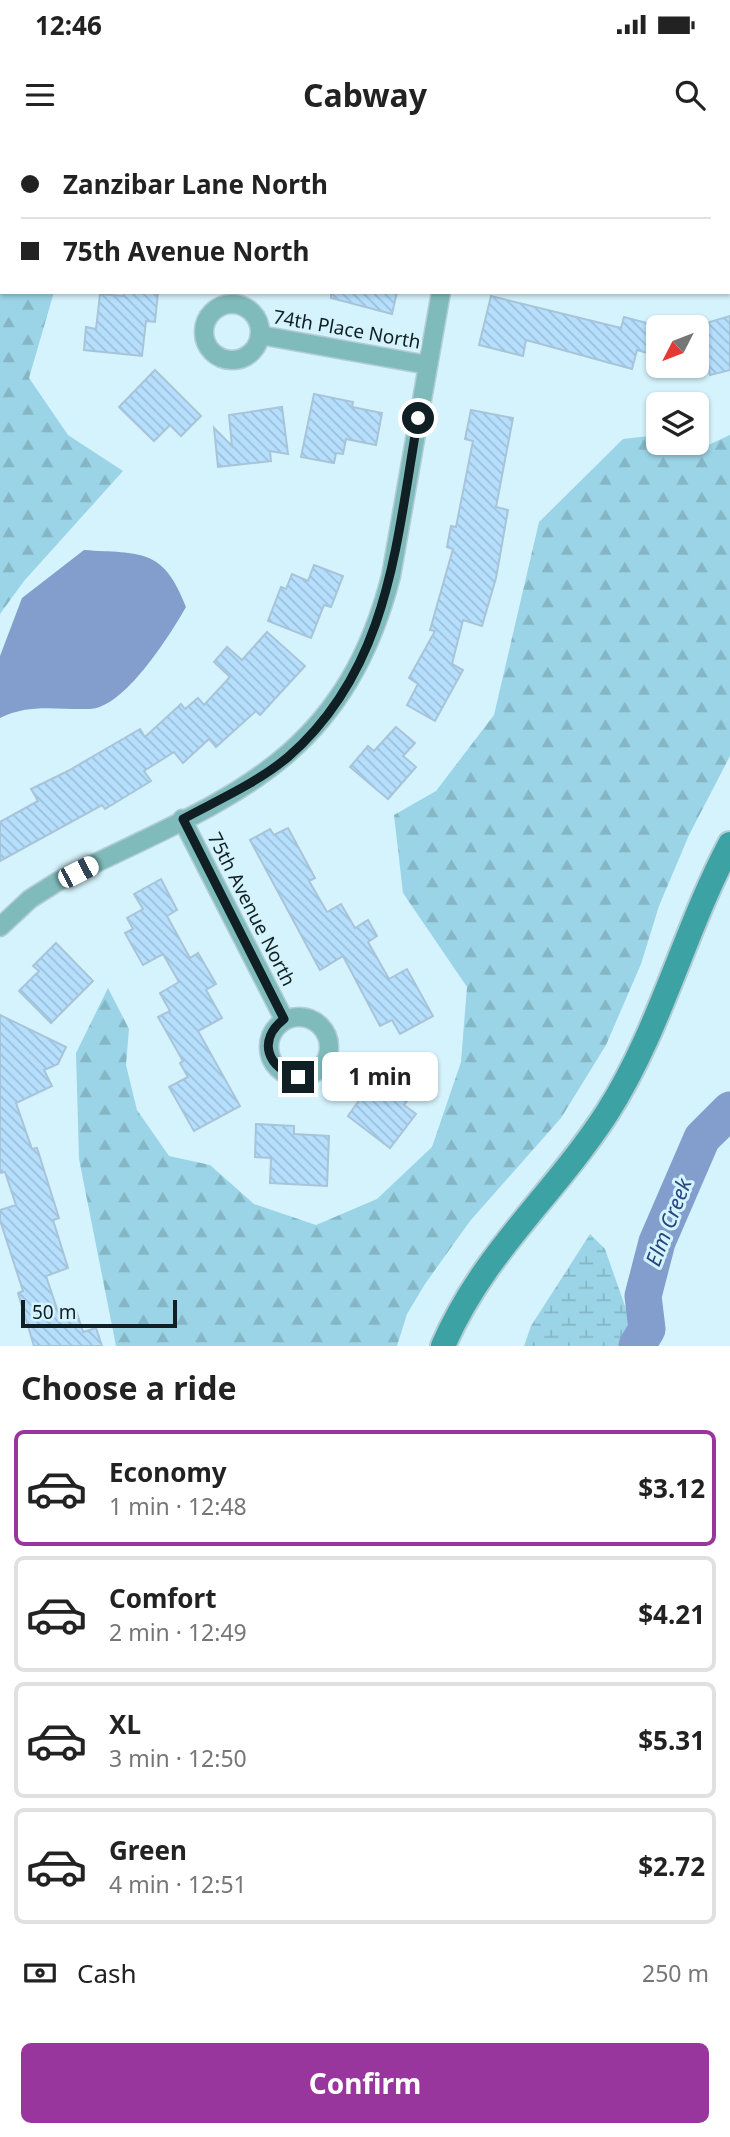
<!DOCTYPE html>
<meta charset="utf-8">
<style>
:root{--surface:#fff;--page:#f6f6f6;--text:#222;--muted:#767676;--line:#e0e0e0;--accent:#98369e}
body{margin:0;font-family:"Noto Sans",sans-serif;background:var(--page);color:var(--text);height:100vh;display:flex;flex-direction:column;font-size:26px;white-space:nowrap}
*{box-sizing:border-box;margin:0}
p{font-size:23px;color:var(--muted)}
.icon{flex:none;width:38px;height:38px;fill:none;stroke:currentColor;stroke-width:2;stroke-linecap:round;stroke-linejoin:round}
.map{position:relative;height:1206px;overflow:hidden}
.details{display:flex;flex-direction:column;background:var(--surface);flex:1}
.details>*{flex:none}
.hud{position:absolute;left:0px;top:0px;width:732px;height:154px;box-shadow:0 2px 5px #0004;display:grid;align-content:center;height:154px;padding:0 21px;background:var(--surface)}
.needle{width:46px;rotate:228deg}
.fabs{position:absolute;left:646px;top:175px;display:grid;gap:14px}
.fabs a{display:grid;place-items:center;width:63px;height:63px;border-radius:10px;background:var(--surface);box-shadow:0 2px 5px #0004;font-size:35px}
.scale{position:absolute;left:21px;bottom:18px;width:156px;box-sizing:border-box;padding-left:7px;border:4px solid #101f23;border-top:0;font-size:19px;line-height:24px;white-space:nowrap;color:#101f23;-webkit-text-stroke:5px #d5f3fc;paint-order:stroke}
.end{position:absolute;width:32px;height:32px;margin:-16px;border:9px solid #101f23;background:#fff;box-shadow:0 0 0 4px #fff}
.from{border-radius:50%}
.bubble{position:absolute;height:49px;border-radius:10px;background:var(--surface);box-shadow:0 2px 5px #0004;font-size:23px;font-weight:700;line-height:49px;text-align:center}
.car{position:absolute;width:21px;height:42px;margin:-21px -10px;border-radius:9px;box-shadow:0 0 5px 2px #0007;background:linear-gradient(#fff 24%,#345 0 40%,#fff 0 76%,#345 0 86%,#fff 0)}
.hud b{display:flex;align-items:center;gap:24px;height:66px;font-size:26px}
.hud b+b{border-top:2px solid var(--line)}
.hud i{width:18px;height:18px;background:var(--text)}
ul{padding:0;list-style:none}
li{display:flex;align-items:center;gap:21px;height:116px;margin:0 14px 10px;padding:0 7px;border:4px solid var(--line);border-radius:10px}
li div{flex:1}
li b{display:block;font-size:26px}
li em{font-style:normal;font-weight:700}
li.current{border-color:var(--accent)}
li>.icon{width:63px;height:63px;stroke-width:1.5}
h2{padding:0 21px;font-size:32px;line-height:84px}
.pay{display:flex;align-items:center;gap:18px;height:77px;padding:0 21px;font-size:26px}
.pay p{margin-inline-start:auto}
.primary-button{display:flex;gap:14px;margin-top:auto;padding:14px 21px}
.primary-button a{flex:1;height:80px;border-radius:10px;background:var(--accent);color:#fff;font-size:28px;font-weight:700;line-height:80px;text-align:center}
.status{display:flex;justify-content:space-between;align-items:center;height:49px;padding:0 35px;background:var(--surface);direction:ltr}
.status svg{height:19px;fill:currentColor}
header{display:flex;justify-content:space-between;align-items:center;height:91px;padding:0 21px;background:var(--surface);font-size:32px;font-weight:700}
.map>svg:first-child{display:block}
.forest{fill:url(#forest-firs)}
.wetland{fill:url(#wetland-marsh)}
.water{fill:#839ecc}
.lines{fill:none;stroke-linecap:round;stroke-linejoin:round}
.river{stroke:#839ecc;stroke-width:37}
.building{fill:url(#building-back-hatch);stroke:#a8c4d9;stroke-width:2}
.street-casing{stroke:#b2cdd5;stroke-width:21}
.secondary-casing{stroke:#b2cdd5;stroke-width:28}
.street{stroke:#80bbbc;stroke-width:18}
.secondary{stroke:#3da2a4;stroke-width:24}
.route{stroke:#101f23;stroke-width:9}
.labels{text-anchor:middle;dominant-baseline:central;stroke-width:6;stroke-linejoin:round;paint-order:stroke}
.street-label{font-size:19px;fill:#101f23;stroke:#d5f3fc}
.water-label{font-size:21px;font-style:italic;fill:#25447e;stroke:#d5f3fc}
</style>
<div class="status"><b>12:46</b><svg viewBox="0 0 49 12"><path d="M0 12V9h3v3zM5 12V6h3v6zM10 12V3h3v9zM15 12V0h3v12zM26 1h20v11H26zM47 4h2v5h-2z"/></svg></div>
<header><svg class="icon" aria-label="menu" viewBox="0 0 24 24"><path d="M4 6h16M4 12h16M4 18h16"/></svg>Cabway<svg class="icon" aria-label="search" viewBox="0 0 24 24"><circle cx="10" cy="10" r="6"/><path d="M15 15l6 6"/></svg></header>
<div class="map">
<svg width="730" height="1206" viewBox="0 0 730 1206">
<defs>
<pattern id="forest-firs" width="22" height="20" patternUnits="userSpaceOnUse" patternTransform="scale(1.75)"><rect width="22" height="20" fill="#9bd4e6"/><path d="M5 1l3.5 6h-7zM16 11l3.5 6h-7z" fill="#84b6c5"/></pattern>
<pattern id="wetland-marsh" width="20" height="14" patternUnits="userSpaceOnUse" patternTransform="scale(1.75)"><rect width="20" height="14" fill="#9bd4e6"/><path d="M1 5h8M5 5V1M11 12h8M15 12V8" fill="none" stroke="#84b6c5"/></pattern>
<pattern id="building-back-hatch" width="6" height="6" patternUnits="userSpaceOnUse" patternTransform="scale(1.75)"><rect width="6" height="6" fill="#b6dffd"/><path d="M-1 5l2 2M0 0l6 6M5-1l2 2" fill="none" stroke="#9bbfd9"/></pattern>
</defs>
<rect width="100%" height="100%" fill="#d5f3fc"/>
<g class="forest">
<path d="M0,0H339L2,2V152H54L29,238L68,295L123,331L24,441L0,474Z"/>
<path d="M658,295V303H678L695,311L730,295V616L689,695L659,766L641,824L606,905L561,978L470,1081L425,1144L407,1174L397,1206H116L79,1019L76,913L108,848L129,889L126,925L137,970L169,1016L210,1025L254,1064L316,1085L377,1059L432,1007L461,922L467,847L403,753L394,675L436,651L494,575L539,382L623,299Z"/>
</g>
<path class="wetland" d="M590,1094L605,1109L639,1206H524L531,1186Z"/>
<path class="water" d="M84,410C141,414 163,407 186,467C170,495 124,569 89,569C57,570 30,563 0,578V516L22,458Z"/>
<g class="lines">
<path class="river" d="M637,1206L647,1189L643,1156L657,1102L702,998L730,970"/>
</g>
<g class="building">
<path d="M124,152H158L155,182L146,181L142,216L84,210L86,187L96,189L100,154L123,156Z"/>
<path d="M331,152H397L392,174L331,158Z"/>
<path d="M491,156L621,188L624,177L658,186L651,214L637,210L632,229L526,200L523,216L479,205Z"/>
<path d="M730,176V230L710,235L704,212L696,215V186Z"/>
<path d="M155,230L201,276L181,296L170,285L154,301L119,267Z"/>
<path d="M314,254L353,262L352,267L382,273L376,305L346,299L343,314L336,313L334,323L301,317Z"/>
<path d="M282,267L288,314L270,311L271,321L218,327L214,288L232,306L229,275Z"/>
<path d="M471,270L513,278L496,367L508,370L496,438L482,486L463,480L452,524L463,530L435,581L407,565L418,544L409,538L435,491L430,490L453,409L447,407L451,386L456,387L473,301L465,299Z"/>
<path d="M314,425L343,436L331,467L324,465L311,498L268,481L281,447L286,449L292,434L308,441Z"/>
<path d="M267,492L305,526L260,575L256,571L216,607L209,599L183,623L174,612L144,631L151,641L105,669L102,665L0,721V682L38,661L31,649L68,631L140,589L145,597L181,564L185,569L198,558L204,565L230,537L214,522L227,507L242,520Z"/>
<path d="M396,587L415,603L403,616L416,627L388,659L350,627L368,606L374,611Z"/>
<path d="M288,688L315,738L309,741L327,772L341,764L355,788L368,780L377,796L368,802L389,839L407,829L433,876L400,894L392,880L380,886L343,816L320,830L250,700L270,689L274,695Z"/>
<path d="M161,739L177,770L167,776L190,818L198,813L216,844L206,850L222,878L198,891L240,966L194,991L169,947L188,937L180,923L183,921L158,877L170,871L160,853L179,842L163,814L143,825L125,793L133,789L127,778L143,769L134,754Z"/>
<path d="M56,803L93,841L51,883L19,851L39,831L33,826Z"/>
<path d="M0,875L66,907L58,924L44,930L52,946L16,963L32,1009L37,1008L59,1078L53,1080L68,1128L46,1136L59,1175L76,1170L83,1192L96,1188L102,1206H34L18,1153L23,1151L0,1080V1070L16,1065L5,1032L0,1033Z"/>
<path d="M395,921L422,942L404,965L416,974L390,1008L348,976L371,944L375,947Z"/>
<path d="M256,984L294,986V994L329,996L327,1046L270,1043L271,1018L255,1017Z"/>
</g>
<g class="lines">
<defs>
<g id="street">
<path d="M479,2L480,0"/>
<circle cx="232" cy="192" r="28"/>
<path d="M260,195L428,225"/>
<path d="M182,679L284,879"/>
<path d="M0,787L30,759L57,742C218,661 341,630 391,436L441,152"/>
<circle cx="299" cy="907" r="30"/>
</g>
<path id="secondary" d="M443,1206C483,1113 553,1056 607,973C660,890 684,791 730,704"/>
</defs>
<use href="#street" class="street-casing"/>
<use href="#secondary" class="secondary-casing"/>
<use href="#street" class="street"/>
<use href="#secondary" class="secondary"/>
</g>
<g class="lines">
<path class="route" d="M298,937C267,928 257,900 284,879L183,679C218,660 257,643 288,617C390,528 396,402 418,278"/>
</g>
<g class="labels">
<g class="street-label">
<text transform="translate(347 189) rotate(10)">74th Place North</text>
<text transform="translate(252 769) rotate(63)">75th Avenue North</text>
</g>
<g class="water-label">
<text transform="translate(668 1082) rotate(-69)">Elm Creek</text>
</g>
</g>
</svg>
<div class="fabs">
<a><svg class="needle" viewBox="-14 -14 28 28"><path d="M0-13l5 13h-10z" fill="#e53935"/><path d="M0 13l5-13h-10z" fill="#767676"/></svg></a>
<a><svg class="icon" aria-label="layers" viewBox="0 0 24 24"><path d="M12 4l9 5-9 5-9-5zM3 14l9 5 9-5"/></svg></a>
</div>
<div class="scale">50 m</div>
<i class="end from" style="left:418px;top:278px"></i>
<i class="end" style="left:298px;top:937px"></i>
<div class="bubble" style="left:322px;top:912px;width:116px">1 min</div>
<i class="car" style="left:78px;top:732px;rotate:63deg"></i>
<div class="hud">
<b><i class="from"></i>Zanzibar Lane North</b>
<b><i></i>75th Avenue North</b>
</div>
</div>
<section class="details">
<h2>Choose a ride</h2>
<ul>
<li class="current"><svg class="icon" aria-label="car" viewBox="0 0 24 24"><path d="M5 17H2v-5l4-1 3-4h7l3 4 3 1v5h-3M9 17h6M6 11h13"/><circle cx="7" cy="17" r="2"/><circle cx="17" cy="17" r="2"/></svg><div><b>Economy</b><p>1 min · 12:48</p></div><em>$3.12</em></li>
<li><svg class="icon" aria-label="car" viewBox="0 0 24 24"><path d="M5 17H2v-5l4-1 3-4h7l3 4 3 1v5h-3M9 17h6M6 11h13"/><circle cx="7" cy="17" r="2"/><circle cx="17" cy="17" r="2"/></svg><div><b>Comfort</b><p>2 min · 12:49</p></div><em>$4.21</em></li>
<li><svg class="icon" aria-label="car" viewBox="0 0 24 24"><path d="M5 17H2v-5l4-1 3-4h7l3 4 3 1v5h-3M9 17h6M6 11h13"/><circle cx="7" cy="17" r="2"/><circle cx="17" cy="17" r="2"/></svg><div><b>XL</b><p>3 min · 12:50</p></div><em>$5.31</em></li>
<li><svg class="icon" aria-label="car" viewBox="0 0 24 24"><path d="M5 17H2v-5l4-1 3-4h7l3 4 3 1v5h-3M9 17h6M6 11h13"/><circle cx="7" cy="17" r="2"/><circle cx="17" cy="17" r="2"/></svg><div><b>Green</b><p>4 min · 12:51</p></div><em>$2.72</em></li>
</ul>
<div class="pay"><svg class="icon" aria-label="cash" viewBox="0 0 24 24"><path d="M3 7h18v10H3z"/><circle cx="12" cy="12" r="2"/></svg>Cash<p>250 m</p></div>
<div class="primary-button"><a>Confirm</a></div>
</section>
